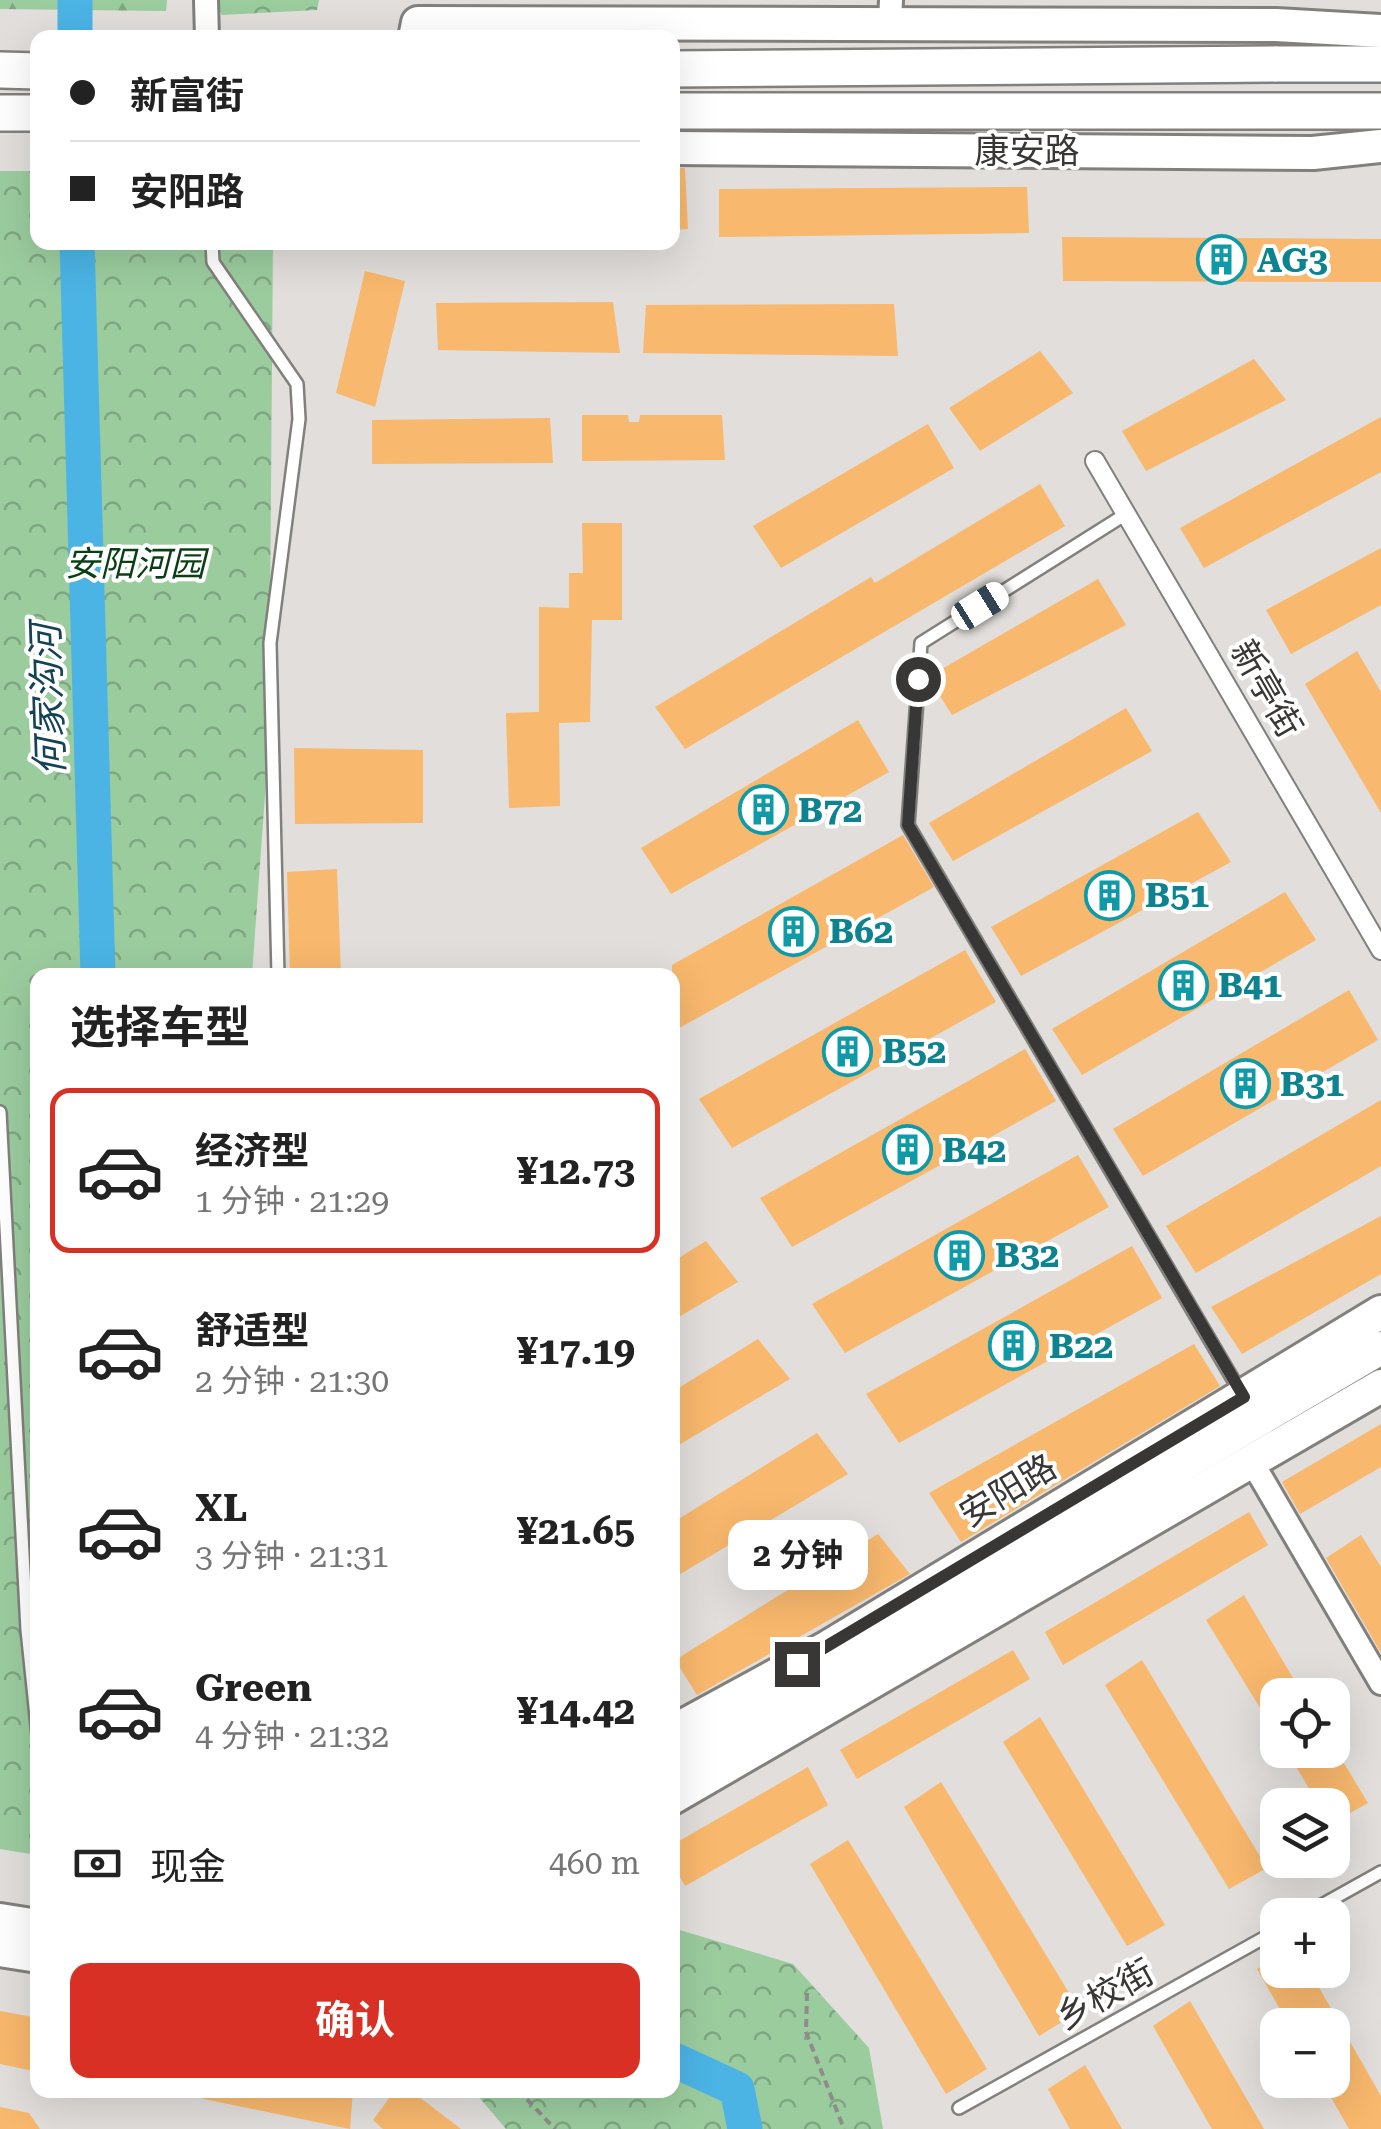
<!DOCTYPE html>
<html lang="zh">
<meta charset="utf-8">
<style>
:root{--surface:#fff;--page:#f6f6f6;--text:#222;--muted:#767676;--line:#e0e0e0;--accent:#d93025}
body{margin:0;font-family:"Roboto Serif","Noto Sans SC",serif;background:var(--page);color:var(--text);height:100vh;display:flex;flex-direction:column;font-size:38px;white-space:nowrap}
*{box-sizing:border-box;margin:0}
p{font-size:32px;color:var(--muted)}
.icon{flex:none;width:55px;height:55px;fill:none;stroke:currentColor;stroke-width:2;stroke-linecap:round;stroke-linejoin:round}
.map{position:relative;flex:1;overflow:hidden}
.panel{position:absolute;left:30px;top:968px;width:650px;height:1130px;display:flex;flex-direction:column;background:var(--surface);border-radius:20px;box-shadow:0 10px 40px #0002}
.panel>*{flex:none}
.top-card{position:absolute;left:30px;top:30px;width:650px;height:220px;border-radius:20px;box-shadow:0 10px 40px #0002;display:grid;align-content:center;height:220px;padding:0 40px;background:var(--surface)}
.buttons{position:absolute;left:1260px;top:1678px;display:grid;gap:20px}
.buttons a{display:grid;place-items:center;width:90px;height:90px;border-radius:20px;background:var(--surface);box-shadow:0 10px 40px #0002;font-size:50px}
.end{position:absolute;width:45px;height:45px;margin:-22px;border:12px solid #383736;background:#fff;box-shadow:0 0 0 5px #fff}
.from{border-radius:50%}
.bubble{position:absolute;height:70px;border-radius:20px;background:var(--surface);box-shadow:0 10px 40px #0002;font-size:32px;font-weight:700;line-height:70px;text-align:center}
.car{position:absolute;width:30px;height:60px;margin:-30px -15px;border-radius:12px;box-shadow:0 0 8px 2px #0007;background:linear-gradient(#fff 24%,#345 0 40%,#fff 0 76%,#345 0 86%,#fff 0)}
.top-card b{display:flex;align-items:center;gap:35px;height:95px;font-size:38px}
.top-card b+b{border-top:2px solid var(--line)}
.top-card i{width:25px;height:25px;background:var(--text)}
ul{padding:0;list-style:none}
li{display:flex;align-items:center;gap:30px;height:165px;margin:0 20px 15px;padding:0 20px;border:5px solid transparent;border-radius:20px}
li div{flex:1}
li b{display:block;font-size:38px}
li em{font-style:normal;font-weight:700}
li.on{border-color:var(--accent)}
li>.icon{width:90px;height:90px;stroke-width:1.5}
h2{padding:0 40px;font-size:45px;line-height:120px}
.pay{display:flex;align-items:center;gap:25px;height:110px;padding:0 40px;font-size:38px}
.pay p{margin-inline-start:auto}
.action{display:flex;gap:20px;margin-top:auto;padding:20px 40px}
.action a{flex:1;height:115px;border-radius:20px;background:var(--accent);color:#fff;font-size:40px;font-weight:700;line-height:115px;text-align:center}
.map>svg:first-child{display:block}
.forest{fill:url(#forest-firs)}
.park{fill:url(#park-crowns)}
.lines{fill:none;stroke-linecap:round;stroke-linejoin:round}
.river{stroke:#4bb4e5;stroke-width:35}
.building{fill:#f8b86d}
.service-casing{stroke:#82807d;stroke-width:16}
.pedestrian-casing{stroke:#82807d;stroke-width:22}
.minor-casing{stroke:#82807d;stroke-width:28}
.secondary-casing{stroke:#82807d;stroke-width:38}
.primary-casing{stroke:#82807d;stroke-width:40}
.path{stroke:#8f8d8b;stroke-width:4;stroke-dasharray:8 5;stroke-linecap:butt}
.service{stroke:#fff;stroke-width:11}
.pedestrian{stroke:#fff;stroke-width:18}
.minor{stroke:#fff;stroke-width:22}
.secondary{stroke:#fff;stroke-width:32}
.primary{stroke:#fff;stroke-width:35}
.primary-bridge-casing{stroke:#82807d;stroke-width:40;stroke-linecap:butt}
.primary-bridge{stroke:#fff;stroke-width:35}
.route{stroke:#383736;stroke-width:12}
.labels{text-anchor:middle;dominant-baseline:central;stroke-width:8;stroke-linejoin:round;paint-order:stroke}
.street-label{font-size:35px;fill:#383736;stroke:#fff}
.culture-label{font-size:35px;font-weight:bold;fill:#0d838f;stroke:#fff;text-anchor:start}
.park-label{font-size:35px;font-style:italic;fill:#0a3f15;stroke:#fff}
.water-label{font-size:38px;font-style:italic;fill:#154256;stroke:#fff}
</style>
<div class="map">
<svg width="1381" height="2129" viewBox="0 0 1381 2129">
<defs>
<pattern id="forest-firs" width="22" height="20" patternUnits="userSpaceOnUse" patternTransform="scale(2.5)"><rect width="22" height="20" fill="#9bcc9e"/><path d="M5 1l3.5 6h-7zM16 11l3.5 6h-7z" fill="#7fa682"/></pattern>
<pattern id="park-crowns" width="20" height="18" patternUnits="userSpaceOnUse" patternTransform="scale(2.5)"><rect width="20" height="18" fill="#9bcc9e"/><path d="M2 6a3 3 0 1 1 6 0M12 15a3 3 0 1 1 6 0" fill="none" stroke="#7fa682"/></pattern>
</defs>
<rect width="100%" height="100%" fill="#e1dedb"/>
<path class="forest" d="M0,0H167L166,11L0,9Z"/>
<g class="park">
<path d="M214,0H319L317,10L222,15Z"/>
<path d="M0,171H37L38,242L273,243L269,739L252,975H38L37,1855L0,1849Z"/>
<path d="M673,1928L793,1964L869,2048L883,2129H506L473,2090H672Z"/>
</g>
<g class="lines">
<g class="river">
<path d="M75,0V38"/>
<path d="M77,242L98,975"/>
<path d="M672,2059L737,2089L745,2129"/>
</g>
</g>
<g class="building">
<path d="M672,168H685L688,229L672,230Z"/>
<path d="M1027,187L1029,233L719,237V189Z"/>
<path d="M1062,237L1381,239V282L1063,281Z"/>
<path d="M365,271L405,281L375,407L336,393Z"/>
<path d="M613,302L620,353L438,350L436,303Z"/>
<path d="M894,304L898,356L643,353L646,305Z"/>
<path d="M1040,351L1073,393L980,451L949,408Z"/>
<path d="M1254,359L1286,400L1146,471L1122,431Z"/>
<path d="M582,415H628L629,422H639L640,415H722L725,460L582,461Z"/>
<path d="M1381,417V472L1204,568L1180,528Z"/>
<path d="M550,418L553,463L372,464V420Z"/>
<path d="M928,424L954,468L781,568L753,526Z"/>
<path d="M1040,484L1065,526L685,749L655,707L871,577L875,583Z"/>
<path d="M582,523H622V620H592L590,722L559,723L560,806L509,808L506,713L539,712V607L569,608V573H583Z"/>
<path d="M1381,548V605L1291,654L1266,610Z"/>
<path d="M1098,579L1126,625L952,715L928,677Z"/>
<path d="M1357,651L1381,692V813L1305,684Z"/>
<path d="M1126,708L1152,751L953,861L929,823Z"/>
<path d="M858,720L889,772L671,894L641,848Z"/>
<path d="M294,748L423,750V823L295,824Z"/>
<path d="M1198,812L1231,862L1021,976L991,927Z"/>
<path d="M903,835L934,887L672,1032V965Z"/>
<path d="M337,869L341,975H290L287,872Z"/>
<path d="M1285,892L1316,940L1082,1075L1052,1029Z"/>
<path d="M965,950L996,1002L732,1148L699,1099Z"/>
<path d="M1349,990L1378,1040L1143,1176L1113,1129Z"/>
<path d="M1025,1049L1056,1101L792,1247L760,1198Z"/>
<path d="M1381,1100V1166L1196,1273L1166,1226Z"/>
<path d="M1078,1155L1109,1207L845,1353L812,1304Z"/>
<path d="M1381,1216V1274L1242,1354L1211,1307Z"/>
<path d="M706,1241L738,1282L672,1321V1262Z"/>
<path d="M1132,1246L1162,1298L899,1443L866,1394Z"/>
<path d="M758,1339L790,1379L672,1449V1392Z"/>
<path d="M1194,1344L1220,1386L961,1542L929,1493Z"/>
<path d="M1381,1424V1467L1300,1514L1282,1482Z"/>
<path d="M817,1433L848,1474L672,1579V1523Z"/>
<path d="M1249,1512L1268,1545L1063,1665L1045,1632Z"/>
<path d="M878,1534L910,1574L697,1695L675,1660Z"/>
<path d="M1361,1535L1381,1567V1653L1326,1558Z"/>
<path d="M1244,1595L1303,1695H1278V1737L1206,1620Z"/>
<path d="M1013,1650L1030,1679L857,1779L840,1750Z"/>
<path d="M1142,1660L1267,1868L1229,1889L1105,1685Z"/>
<path d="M1040,1717L1165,1925L1127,1946L1003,1742Z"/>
<path d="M1286,1750H1336L1368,1803L1332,1823V1805H1319Z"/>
<path d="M808,1767L828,1805L685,1886L672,1863V1845Z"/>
<path d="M941,1782L1080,2011L1039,2036L904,1807Z"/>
<path d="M848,1840L987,2069L946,2094L810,1864Z"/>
<path d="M1278,1955V1970H1309L1381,2096V2129H1349L1321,2080H1332V2025H1289L1257,1969Z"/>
<path d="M1190,2001L1264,2129H1212L1153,2026Z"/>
<path d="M0,2011L38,2018V2072L0,2064Z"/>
<path d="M1085,2065L1122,2129H1070L1048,2089Z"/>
<path d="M195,2090H353L350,2129L194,2097Z"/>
<path d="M395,2090H410L461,2129H383L373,2120Z"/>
<path d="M0,2107L29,2113L40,2129H0Z"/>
</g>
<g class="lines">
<defs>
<g id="service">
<path d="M212,242L213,262L297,384L299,419L270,643L278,975"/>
<path d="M1126,514L921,643L908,825L1241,1393"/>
<path d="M0,1112L27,1630L38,1736"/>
<path d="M1304,1915L1381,1872"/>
<path d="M959,2108L1278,1930"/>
</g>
<path id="pedestrian" d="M1095,461L1381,950"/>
<g id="minor">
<path d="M206,0L207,38"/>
<path d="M890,22L891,0"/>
<path d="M1252,1462L1381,1683"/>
</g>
<g id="secondary">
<path d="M415,38L418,23L1276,25L1381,31"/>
<path d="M672,148L1313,153L1381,146"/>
<path d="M672,1732L828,1647L1381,1312"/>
<path d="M672,1765L1381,1348"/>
<path d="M672,1798L1381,1386"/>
<path d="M0,1920L38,1926"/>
<path d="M0,1950L38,1956"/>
</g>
<g id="primary">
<path d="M1274,64H1381"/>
<path d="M0,70L38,71"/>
<path d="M672,111H1381"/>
<path d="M0,113H38"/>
</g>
</defs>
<use href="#service" class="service-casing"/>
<use href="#pedestrian" class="pedestrian-casing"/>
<use href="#minor" class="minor-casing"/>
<use href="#secondary" class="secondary-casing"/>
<use href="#primary" class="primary-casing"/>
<g class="path">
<path d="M807,1993L806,2032L844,2129"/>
<path d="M518,2090L555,2129"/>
</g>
<use href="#service" class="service"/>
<use href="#pedestrian" class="pedestrian"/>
<use href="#minor" class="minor"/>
<use href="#secondary" class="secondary"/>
<use href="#primary" class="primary"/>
<defs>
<path id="primary-bridge" d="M672,69L1274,64"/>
</defs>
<use href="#primary-bridge" class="primary-bridge-casing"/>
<use href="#primary-bridge" class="primary-bridge"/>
</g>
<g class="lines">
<path class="route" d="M797,1664L1244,1397L908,825L918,679"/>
</g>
<defs>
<symbol id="building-ring" viewBox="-11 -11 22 22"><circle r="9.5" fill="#fff" stroke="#0f9aa8" stroke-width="1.5"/><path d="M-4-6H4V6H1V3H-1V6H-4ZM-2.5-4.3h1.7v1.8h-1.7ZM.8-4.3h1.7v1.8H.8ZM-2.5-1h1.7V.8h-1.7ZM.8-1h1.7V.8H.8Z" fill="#0f9aa8"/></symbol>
</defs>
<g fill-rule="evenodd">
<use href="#building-ring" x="1194" y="232" width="55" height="55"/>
<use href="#building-ring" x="736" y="782" width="55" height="55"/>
<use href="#building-ring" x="1082" y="868" width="55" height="55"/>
<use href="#building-ring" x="766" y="904" width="55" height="55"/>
<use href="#building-ring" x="1156" y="958" width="55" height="55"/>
<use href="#building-ring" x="820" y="1024" width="55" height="55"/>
<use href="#building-ring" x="1218" y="1056" width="55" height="55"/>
<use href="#building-ring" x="880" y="1122" width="55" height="55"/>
<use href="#building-ring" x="932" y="1228" width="55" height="55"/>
<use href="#building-ring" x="986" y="1318" width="55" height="55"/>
</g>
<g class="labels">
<g class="street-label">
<text x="1027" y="151">康安路</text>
<text transform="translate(1266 689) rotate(60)">新亭街</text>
<text transform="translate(1008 1491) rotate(-31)">安阳路</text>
<text transform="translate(1105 1995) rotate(-29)">乡校街</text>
</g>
<g class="culture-label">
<text x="1257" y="260">AG3</text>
<text x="798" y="810">B72</text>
<text x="1145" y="895">B51</text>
<text x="829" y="931">B62</text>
<text x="1218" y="985">B41</text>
<text x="882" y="1051">B52</text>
<text x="1280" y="1084">B31</text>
<text x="942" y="1150">B42</text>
<text x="995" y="1255">B32</text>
<text x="1049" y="1346">B22</text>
</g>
<g class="park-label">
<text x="135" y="564">安阳河园</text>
</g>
<g class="water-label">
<text transform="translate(48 700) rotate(-92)">何家沟河</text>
</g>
</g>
</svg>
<div class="buttons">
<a><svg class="icon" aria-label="locate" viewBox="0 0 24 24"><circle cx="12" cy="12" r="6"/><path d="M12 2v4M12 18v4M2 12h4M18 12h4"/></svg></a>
<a><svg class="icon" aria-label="layers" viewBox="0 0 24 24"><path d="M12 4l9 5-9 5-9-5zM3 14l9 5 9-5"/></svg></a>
<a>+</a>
<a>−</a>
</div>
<i class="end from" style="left:918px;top:679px"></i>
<i class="end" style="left:797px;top:1664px"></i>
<div class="bubble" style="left:728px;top:1520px;width:140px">2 分钟</div>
<i class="car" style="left:980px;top:606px;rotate:58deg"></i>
<div class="top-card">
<b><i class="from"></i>新富街</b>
<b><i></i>安阳路</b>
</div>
<section class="panel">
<h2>选择车型</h2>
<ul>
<li class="on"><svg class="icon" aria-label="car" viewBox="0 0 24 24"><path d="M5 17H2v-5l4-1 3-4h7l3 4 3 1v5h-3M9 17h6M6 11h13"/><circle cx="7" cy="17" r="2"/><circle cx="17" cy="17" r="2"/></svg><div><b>经济型</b><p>1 分钟 · 21:29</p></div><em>¥12.73</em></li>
<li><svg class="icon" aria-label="car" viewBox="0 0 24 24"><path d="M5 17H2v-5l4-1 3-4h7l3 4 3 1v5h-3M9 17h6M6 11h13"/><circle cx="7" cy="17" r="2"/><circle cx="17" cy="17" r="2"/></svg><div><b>舒适型</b><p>2 分钟 · 21:30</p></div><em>¥17.19</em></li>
<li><svg class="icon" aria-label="car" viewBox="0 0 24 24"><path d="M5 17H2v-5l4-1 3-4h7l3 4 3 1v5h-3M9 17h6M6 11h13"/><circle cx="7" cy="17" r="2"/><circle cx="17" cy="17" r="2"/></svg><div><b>XL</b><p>3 分钟 · 21:31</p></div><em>¥21.65</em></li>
<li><svg class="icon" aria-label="car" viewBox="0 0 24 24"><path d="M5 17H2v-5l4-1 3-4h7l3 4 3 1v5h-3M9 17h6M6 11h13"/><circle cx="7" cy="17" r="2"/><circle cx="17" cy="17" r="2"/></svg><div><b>Green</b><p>4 分钟 · 21:32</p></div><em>¥14.42</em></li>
</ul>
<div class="pay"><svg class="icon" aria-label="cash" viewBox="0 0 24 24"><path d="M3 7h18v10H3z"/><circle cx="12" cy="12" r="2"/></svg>现金<p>460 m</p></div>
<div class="action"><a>确认</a></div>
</section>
</div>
